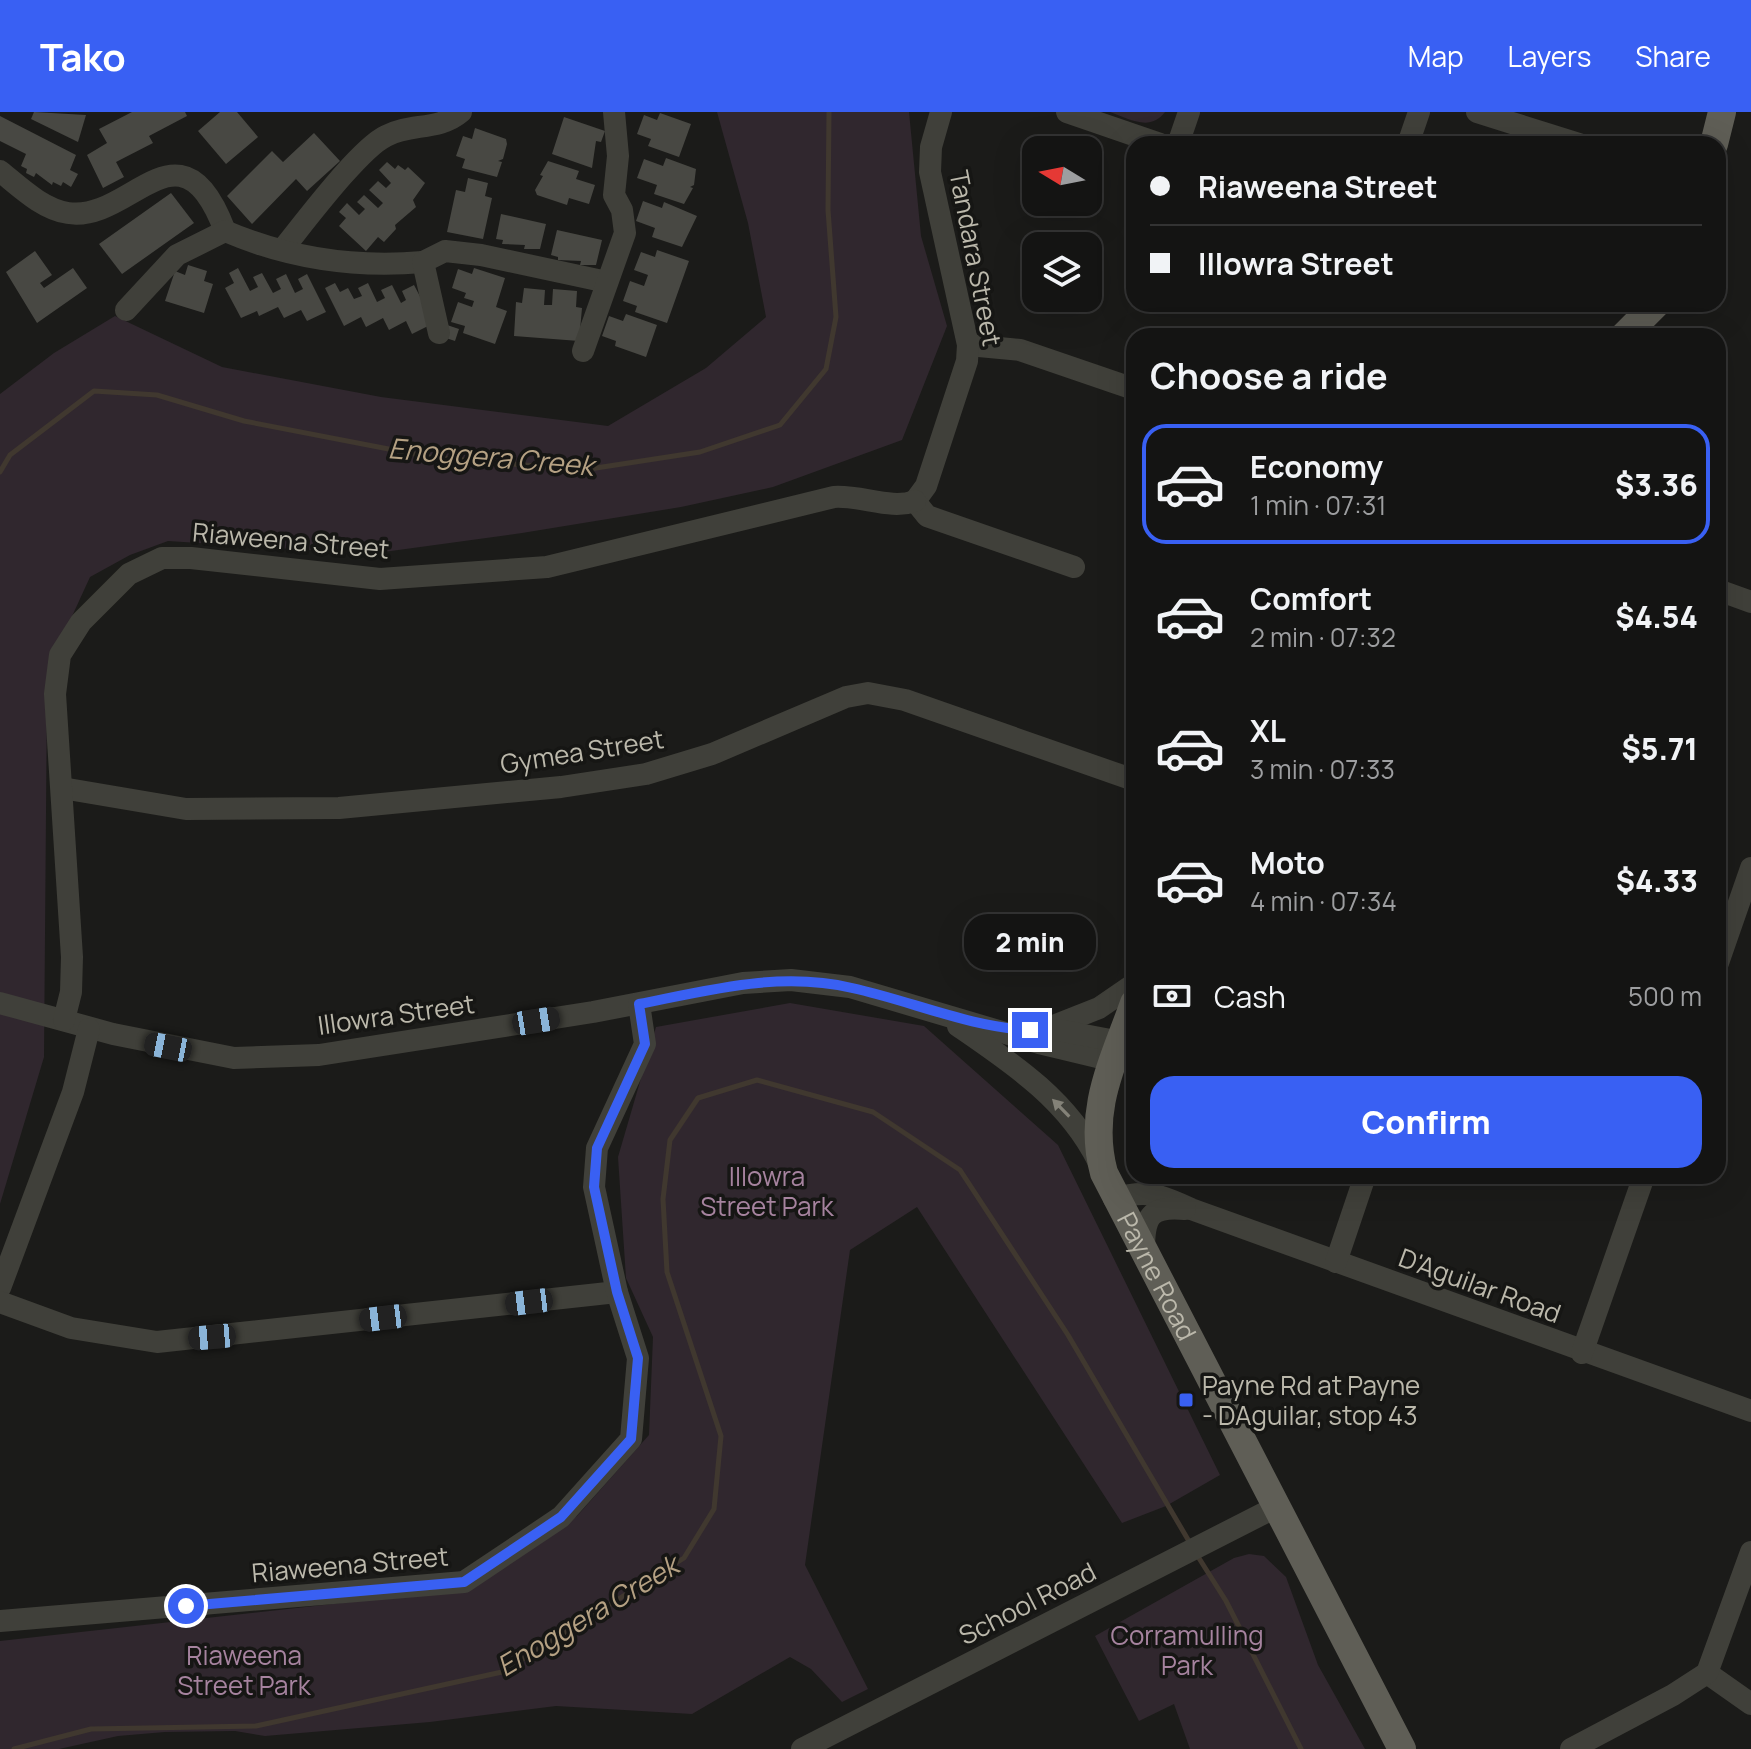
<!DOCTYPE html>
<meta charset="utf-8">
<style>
:root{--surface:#141413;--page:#212121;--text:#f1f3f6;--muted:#9d9ea0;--line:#333;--accent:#3960f3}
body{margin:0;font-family:Manrope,sans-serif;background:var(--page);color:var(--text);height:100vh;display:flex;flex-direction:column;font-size:30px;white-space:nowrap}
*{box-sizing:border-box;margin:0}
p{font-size:26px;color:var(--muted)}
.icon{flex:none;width:44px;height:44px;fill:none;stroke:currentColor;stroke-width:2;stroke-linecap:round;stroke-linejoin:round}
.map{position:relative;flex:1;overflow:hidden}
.drawer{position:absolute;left:1126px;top:216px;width:600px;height:856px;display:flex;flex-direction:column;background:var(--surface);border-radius:24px;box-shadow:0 8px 32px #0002,0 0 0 2px var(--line)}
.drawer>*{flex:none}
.guide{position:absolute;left:1126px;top:24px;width:600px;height:176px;border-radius:24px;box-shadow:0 8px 32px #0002,0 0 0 2px var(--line);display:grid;align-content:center;height:176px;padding:0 24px;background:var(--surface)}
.needle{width:52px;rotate:280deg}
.buttons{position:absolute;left:1022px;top:24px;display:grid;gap:16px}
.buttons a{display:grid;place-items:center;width:80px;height:80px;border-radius:16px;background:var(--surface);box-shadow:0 8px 32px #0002,0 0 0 2px var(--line);font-size:40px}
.end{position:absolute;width:36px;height:36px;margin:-18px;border:10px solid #3960f3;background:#fff;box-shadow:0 0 0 4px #fff}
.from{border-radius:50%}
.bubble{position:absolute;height:56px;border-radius:24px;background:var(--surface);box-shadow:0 8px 32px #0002,0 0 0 2px var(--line);font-size:26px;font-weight:800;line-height:56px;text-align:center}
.car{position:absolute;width:24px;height:48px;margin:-24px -12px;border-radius:10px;box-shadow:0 0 6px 2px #0007;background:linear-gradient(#222 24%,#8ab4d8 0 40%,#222 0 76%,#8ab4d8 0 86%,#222 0)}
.guide b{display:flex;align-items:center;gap:28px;height:76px;font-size:30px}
.guide b+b{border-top:2px solid var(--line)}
.guide i{width:20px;height:20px;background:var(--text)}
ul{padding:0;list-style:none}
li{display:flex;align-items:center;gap:24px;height:120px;margin:0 16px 12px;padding:0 8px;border:4px solid transparent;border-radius:24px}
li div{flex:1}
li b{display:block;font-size:30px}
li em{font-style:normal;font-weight:800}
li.current{border-color:var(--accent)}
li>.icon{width:72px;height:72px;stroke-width:1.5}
h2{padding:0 24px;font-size:36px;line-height:96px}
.pay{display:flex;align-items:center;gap:20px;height:88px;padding:0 24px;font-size:30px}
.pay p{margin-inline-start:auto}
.button{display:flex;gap:16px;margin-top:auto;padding:16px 24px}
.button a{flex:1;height:92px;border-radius:24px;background:var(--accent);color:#fff;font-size:32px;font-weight:800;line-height:92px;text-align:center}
header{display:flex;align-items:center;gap:48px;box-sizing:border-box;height:112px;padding:0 40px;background:var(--accent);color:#fff}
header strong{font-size:38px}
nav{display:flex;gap:44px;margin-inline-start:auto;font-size:28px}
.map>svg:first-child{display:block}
.green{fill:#30272e}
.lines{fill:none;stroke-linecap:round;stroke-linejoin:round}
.stream{stroke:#40382f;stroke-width:5}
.building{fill:#484843}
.minor{stroke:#40403a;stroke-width:22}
.major{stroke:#5f5e56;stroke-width:28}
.oneway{fill:#848278}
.route{stroke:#3960f3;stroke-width:10}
.poi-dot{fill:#3960f3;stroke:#161614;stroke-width:3}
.labels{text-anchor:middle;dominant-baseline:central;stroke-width:7;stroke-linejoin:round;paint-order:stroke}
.street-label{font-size:26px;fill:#bbb8ab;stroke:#161614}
.park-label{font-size:26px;fill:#a6839f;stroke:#161614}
.poi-label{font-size:26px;fill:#bbb8ab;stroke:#161614;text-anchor:start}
.water-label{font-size:28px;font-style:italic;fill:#b5a183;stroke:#161614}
</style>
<header>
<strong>Tako</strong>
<nav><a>Map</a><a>Layers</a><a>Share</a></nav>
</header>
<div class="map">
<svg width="1751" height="1637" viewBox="0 0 1751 1637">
<rect width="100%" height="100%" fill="#1b1b19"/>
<g class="green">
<path d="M717,0H909L921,124L947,214L902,328L773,375L681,395L522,421L369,442L168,429L130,443L90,465L57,537L47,580L44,945L0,1092V282L54,241L115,204L222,255L381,285L608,314L706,256L766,205L748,111Z"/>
<path d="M1110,0H1165C1150,20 1130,7 1110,0Z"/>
<path d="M790,891L924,914L1058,1033L1220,1363L1166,1394L1122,1411L917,1095L850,1138L805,1453L868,1577L842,1590L811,1557L790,1545L692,1602L556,1594L430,1610L265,1624L235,1619L165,1620L118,1624L59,1637H0V1529L467,1477L577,1404L649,1323L653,1225L626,1166L618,1045L656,915Z"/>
<path d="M1249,1442L1264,1444L1286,1465L1318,1553L1365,1637H1190L1174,1592L1139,1609L1095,1524L1234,1446Z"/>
</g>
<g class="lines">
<g class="stream">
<path d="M0,360L10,343L94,279L157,283L244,309L430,345L583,358L700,340L780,313L826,257L836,205L828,98L829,0"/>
<path d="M1197,1443L1226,1489L1301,1637"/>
<path d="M14,1637L91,1617L256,1614L502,1560L684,1446L714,1397L721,1324L667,1160L663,1087L670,1028L698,986L757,968L873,1000L960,1058L1068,1223L1190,1431"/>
</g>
</g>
<g class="building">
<path d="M34,0L86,3L78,30L31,7Z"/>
<path d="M132,0H185L187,4L149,24L153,31L116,50L124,65L103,76L87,43L107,31L99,17Z"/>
<path d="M220,0H237L258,25L226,52L198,19Z"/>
<path d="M660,1L691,12L679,45L648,34L651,27L637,22L644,3L657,8Z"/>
<path d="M0,4L76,43L70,58L78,62L71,75L63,70L61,74L53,70L52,73L36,61L34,65L26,61L27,57L21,54L26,42L0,29Z"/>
<path d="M564,5L605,19L601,30L596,29L592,56L552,42Z"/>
<path d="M475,16L506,27L507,32L503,47L498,49L502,50L497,65L462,56L465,47L456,44L463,24L472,27Z"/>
<path d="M314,21L340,49L307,79L296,67L252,112L227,84L272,39L283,50Z"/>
<path d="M666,46L696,57L694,73L690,75L693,76L684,92L654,82L657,73L637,66L644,47L663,54Z"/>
<path d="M548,49L579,59L576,67L595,73L589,92L569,86L567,93L537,83L535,78L543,64L540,63Z"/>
<path d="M387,50L395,57L398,53L405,58L408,55L425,71L413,88L416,95L395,113L396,117L384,130L378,125L366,139L339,114L346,106L339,100L347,91L359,103L365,97L357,90L364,83L378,96L383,91L369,78L378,69L386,76L391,71L379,58Z"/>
<path d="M468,66L488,71L485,84L492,86L483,127L447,120L456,78L465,80Z"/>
<path d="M171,81L194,111L122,162L99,132Z"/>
<path d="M643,89L662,96L664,90L697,104L682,135L652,125L655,116L636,109Z"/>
<path d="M501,102L546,112L540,137H524L525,133L502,132L503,128L496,127Z"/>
<path d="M557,118L602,128L596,153H580L581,149L558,148V145L551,143Z"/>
<path d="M657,138L689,149L667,211L635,200L637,194L623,189L630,169L644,174L648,163L634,158L641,140L655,145Z"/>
<path d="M35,139L52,163L40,171L44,176L73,156L87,176L37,211L6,160Z"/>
<path d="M188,153L207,159L204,169L213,172L204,201L165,189L175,159L185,163Z"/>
<path d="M238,156L250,179L258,175L253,165L262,161L273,181L281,177L276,167L286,162L295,181L303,177L298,167L307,162L326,200L307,209L301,198L284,206L278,195L259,204L257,199L241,206L225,176L234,171L229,161Z"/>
<path d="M474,156L505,166L496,195L507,199L495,232L463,221L465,214L451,210L458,190L472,195L474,189L464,186L466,181L452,176L458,157L472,162Z"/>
<path d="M335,171L340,180L348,176L354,187L362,184L358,176L368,171L377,190L385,186L381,178L392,173L401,191L406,188L402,179L414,173L434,211L412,222L406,209L389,218L383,206L366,215L361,205L344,214L325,176Z"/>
<path d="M524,176L545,178L544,193H552L553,177L577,179L576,195L582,196L579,229L514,224L516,190L522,191Z"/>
<path d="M626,202L657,213L646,245L615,234L616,229L602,224L609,204L623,209Z"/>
<path d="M447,213L459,217L455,229L443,225Z"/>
</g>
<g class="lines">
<g class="minor">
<path d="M1067,0L1160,32"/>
<path d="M1477,0L1579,32"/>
<path d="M1178,32L1189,0"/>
<path d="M1408,32L1419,0"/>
<path d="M0,59C20,75 42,97 68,101C131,111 180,0 225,119"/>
<path d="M282,138C304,111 359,37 386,24C410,11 439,19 461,0"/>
<path d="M126,198L177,143L225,119C288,146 355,156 423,150"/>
<path d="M439,221L423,150L445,139L481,143L607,170"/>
<path d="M968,233L1020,238L1134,277"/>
<path d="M583,239L625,121L622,98L614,83L618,44L614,0"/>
<path d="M915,389L926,374L967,249L968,233L930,60L931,35L941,0"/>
<path d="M915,389L927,404L1074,455"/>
<path d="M1718,478L1751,490"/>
<path d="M62,676L186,697L339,696L561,675L646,662L712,642L846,585L868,581L905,588L1134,668"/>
<path d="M1718,851L1751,756"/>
<path d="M0,891L113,922L234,946L319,943L593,900L743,871L791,868L850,875L1039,931L1114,949"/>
<path d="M64,908L71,880L72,845L55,582L60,543L81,510L129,462L162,446H191L380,467L547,455L834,385C861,383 891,398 915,389"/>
<path d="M958,914C1012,951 1068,988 1098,1049"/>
<path d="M1051,915L1099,896L1134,872"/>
<path d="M1027,918L1063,919L1121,930"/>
<path d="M1114,1087C1146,1077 1162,1083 1191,1097L1751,1299"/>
<path d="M1144,1138C1144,1104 1150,1094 1185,1097"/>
<path d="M1336,1150L1365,1064"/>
<path d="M0,1176L73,980L89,917"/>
<path d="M0,1190L71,1216L157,1230L617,1180"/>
<path d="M1582,1241L1644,1064"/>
<path d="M0,1509L464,1470L561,1405L631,1327L638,1246L617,1180L594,1075L597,1036L645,932L639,892"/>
<path d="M1707,1561L1751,1592"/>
<path d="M802,1637L1276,1395"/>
<path d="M1571,1637L1673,1583L1707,1561L1751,1440"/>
</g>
<g class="major">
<path d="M1714,32L1722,0"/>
<path d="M1624,224L1656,192"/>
<path id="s1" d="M1134,891C1113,951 1087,998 1104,1061L1402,1637"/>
</g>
</g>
<defs><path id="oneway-solid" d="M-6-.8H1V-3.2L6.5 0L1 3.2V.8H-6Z" transform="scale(2)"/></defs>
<use class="oneway" href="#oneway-solid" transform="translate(1061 996) rotate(-134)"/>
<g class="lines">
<path class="route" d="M186,1494L464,1470L561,1405L631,1327L638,1246L617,1180L594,1075L597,1036L645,932L639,892C710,878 780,859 852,876C912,889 968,915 1030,918"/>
</g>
<rect class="poi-dot" x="1178" y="1280" width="16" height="16" rx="4"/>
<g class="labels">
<g class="street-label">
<text transform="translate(976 146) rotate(79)">Tandara Street</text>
<text transform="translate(291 428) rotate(5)">Riaweena Street</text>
<text transform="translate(582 639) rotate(-9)">Gymea Street</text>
<text transform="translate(396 902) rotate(-8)">Illowra Street</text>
<text stroke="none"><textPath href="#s1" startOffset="292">Payne Road</textPath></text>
<text transform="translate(1480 1173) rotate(20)">D'Aguilar Road</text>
<text transform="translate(350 1452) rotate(-5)">Riaweena Street</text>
<text transform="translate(1027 1491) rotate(-27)">School Road</text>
</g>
<g class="park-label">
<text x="767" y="1064">Illowra<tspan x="767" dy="30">Street Park</tspan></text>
<text x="1187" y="1523">Corramulling<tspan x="1187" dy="30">Park</tspan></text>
<text x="244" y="1543">Riaweena<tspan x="244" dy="30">Street Park</tspan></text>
</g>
<g class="poi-label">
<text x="1202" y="1273">Payne Rd at Payne<tspan x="1202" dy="30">- DAguilar, stop 43</tspan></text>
</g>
<g class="water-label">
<text transform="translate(491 344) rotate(5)">Enoggera Creek</text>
<text transform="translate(587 1503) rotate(-31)">Enoggera Creek</text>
</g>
</g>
</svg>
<div class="buttons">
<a><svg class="needle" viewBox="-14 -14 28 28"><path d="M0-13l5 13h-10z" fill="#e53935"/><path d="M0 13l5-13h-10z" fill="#9d9ea0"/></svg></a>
<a><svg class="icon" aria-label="layers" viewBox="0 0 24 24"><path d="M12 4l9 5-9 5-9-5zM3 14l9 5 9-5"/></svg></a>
</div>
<i class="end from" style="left:186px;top:1494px"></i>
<i class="end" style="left:1030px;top:918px"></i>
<div class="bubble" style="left:964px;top:802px;width:132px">2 min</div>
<i class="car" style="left:536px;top:909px;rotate:81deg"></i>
<i class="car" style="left:168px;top:935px;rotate:281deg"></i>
<i class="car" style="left:529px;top:1190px;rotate:263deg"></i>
<i class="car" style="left:383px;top:1206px;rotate:263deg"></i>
<i class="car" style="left:212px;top:1225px;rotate:265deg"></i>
<div class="guide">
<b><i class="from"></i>Riaweena Street</b>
<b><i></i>Illowra Street</b>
</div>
<section class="drawer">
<h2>Choose a ride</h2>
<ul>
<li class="current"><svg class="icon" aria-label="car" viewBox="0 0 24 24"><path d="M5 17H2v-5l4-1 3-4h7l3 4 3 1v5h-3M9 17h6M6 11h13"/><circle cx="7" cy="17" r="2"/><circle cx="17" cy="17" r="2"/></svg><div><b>Economy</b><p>1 min · 07:31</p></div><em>$3.36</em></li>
<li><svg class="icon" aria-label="car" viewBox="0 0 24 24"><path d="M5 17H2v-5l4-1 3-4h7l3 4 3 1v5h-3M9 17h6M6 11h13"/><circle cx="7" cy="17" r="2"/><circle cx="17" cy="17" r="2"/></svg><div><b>Comfort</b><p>2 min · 07:32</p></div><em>$4.54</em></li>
<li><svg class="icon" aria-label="car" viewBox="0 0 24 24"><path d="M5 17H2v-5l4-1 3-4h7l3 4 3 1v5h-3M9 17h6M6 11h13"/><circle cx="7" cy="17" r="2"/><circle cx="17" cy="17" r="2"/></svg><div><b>XL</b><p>3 min · 07:33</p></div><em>$5.71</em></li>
<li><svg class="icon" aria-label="car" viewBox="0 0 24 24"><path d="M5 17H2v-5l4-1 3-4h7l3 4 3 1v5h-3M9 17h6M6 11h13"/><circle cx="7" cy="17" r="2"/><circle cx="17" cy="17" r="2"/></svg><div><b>Moto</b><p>4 min · 07:34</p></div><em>$4.33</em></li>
</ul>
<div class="pay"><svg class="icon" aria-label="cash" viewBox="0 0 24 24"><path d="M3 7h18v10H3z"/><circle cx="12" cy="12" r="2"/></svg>Cash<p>500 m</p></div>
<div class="button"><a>Confirm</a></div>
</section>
</div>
